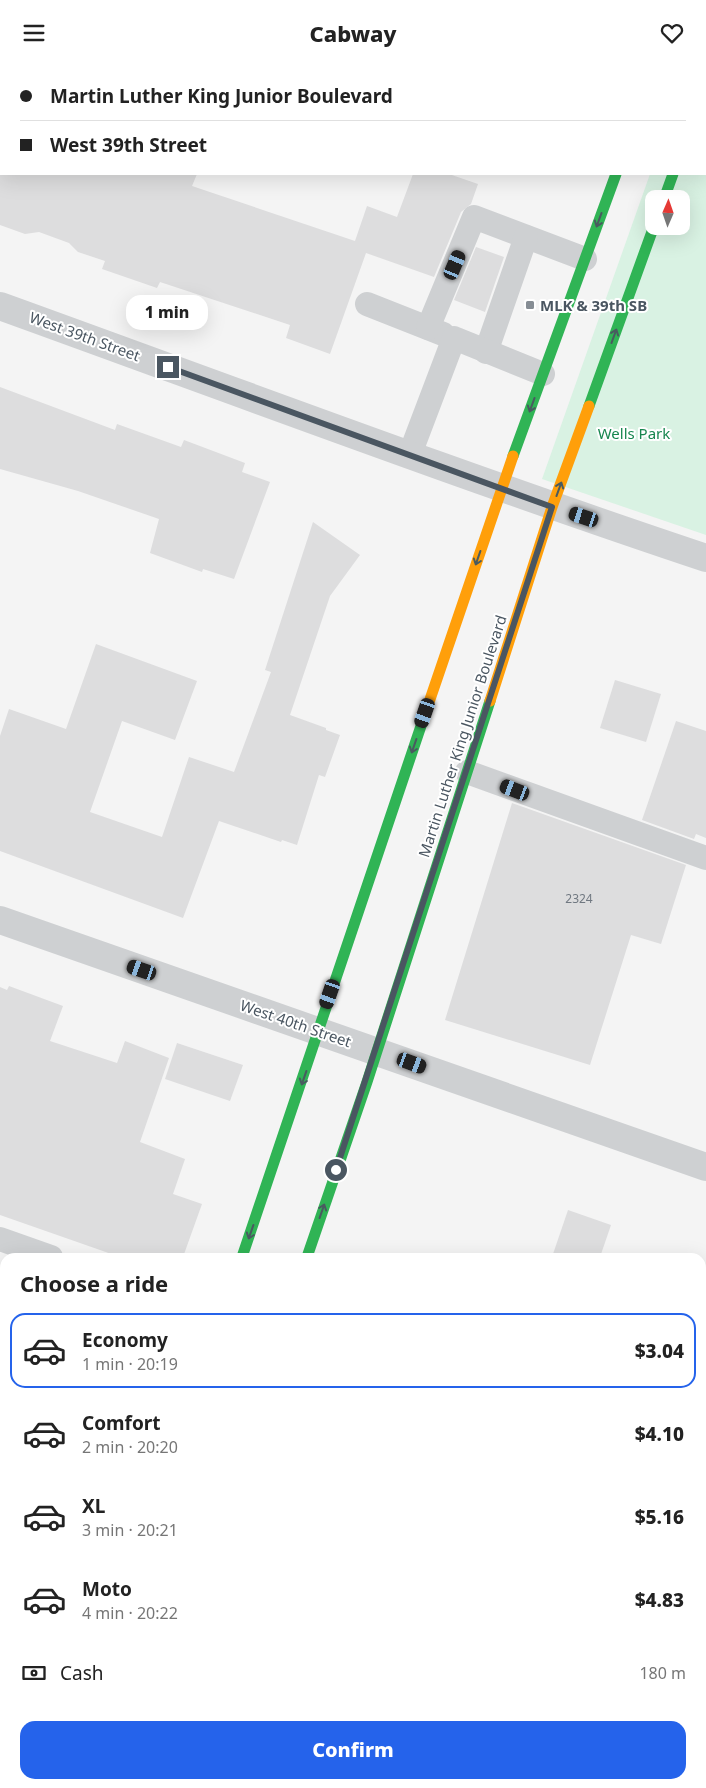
<!DOCTYPE html>
<meta charset="utf-8">
<style>
:root{--surface:#fff;--page:#f6f6f6;--text:#222;--muted:#767676;--line:#e0e0e0;--accent:#2563eb}
body{margin:0;font-family:"Noto Sans",sans-serif;background:var(--page);color:var(--text);height:100vh;display:flex;flex-direction:column;font-size:19px;white-space:nowrap}
*{box-sizing:border-box;margin:0}
p{font-size:16px;color:var(--muted)}
.icon{flex:none;width:28px;height:28px;fill:none;stroke:currentColor;stroke-width:2;stroke-linecap:round;stroke-linejoin:round}
.map{position:relative;flex:1;overflow:hidden}
.sheet{position:absolute;left:0px;top:1188px;width:706px;height:536px;display:flex;flex-direction:column;background:var(--surface);border-radius:15px 15px 0 0;box-shadow:0 5px 20px #0002}
.sheet>*{flex:none}
.top-card{position:absolute;left:0px;top:0px;width:706px;height:110px;box-shadow:0 5px 20px #0002;display:grid;align-content:center;height:110px;padding:0 20px;background:var(--surface)}
.needle{width:32px;rotate:2deg}
.buttons{position:absolute;left:645px;top:125px;display:grid;gap:10px}
.buttons a{display:grid;place-items:center;width:45px;height:45px;border-radius:10px;background:var(--surface);box-shadow:0 5px 20px #0002;font-size:25px}
.end{position:absolute;width:22px;height:22px;margin:-11px;border:6px solid #4a5661;background:#fff;box-shadow:0 0 0 2px #fff}
.from{border-radius:50%}
.bubble{position:absolute;height:35px;border-radius:15px;background:var(--surface);box-shadow:0 5px 20px #0002;font-size:16px;font-weight:800;line-height:35px;text-align:center}
.car{position:absolute;width:15px;height:30px;margin:-15px -8px;border-radius:6px;box-shadow:0 0 4px 1px #0007;background:linear-gradient(#222 24%,#8ab4d8 0 40%,#222 0 76%,#8ab4d8 0 86%,#222 0)}
.top-card b{display:flex;align-items:center;gap:18px;height:48px;font-size:19px}
.top-card b+b{border-top:1px solid var(--line)}
.top-card i{width:12px;height:12px;background:var(--text)}
ul{padding:0;list-style:none}
li{display:flex;align-items:center;gap:15px;height:75px;margin:0 10px 8px;padding:0 10px;border:2px solid transparent;border-radius:15px}
li div{flex:1}
li b{display:block;font-size:19px}
li em{font-style:normal;font-weight:800}
li.active{border-color:var(--accent)}
li>.icon{width:45px;height:45px;stroke-width:1.5}
h2{padding:0 20px;font-size:22px;line-height:60px}
.pay{display:flex;align-items:center;gap:12px;height:55px;padding:0 20px;font-size:19px}
.pay p{margin-inline-start:auto}
.button{display:flex;gap:10px;margin-top:auto;padding:10px 20px}
.button a{flex:1;height:58px;border-radius:15px;background:var(--accent);color:#fff;font-size:20px;font-weight:800;line-height:58px;text-align:center}
header{display:flex;justify-content:space-between;align-items:center;height:65px;padding:0 20px;background:var(--surface);font-size:22px;font-weight:800}
.map>svg:first-child{display:block}
.green{fill:#d9f2e3;fill-rule:evenodd}
.building{fill:#ddddde}
.lines{fill:none;stroke-linecap:round;stroke-linejoin:round}
.lane{stroke:#ced0d2;stroke-width:24}
.street{stroke:#ced0d2;stroke-width:28}
.fast{stroke:#30b455;stroke-width:11}
.slow{stroke:#ff9f0a;stroke-width:11}
.jam{stroke:#e5322d;stroke-width:11}
.oneway{stroke:#495b60}
.route{stroke:#4a5661;stroke-width:6}
.poi-dot{fill:#868d94;stroke:#fff;stroke-width:2}
.labels{text-anchor:middle;dominant-baseline:central;stroke-width:4;stroke-linejoin:round;paint-order:stroke}
.number-label{font-size:12px;fill:#707881}
.poi-label{font-size:15px;font-weight:bold;fill:#4a5661;stroke:#fff;text-anchor:start}
.street-label{font-size:15px;fill:#4a5661;stroke:#fff}
.park-label{font-size:15px;fill:#17864f;stroke:#fff}
</style>
<header><svg class="icon" aria-label="menu" viewBox="0 0 24 24"><path d="M4 6h16M4 12h16M4 18h16"/></svg>Cabway<svg class="icon" aria-label="heart" viewBox="0 0 24 24"><path d="M12 20l-8-8c-3-5 5-10 8-4 3-6 11-1 8 4z"/></svg></header>
<div class="map">
<svg width="706" height="1723" viewBox="0 0 706 1723">
<rect width="100%" height="100%" fill="#f4f4f4"/>
<path class="green" d="M688,0H706V470L542,414L650,109H705V1ZM654,134H681V161H654Z"/>
<g class="building">
<path d="M0,109H197L192,121L355,176L367,141L397,152L413,109H449L478,119L471,139L461,147L434,212L366,188L330,289L286,273L290,260L160,217L157,223L102,204L105,196L78,187L69,178L39,167L25,169L0,160Z"/>
<path d="M476,182L504,192L485,247L454,235Z"/>
<path d="M0,322L115,365L117,359L181,382L184,375L245,398L242,407L270,417L234,514L203,504L202,507L150,488L159,454L78,426L0,404Z"/>
<path d="M313,457L360,490L330,531L290,650L326,663V665L340,670L325,712L319,710L297,780L282,775L281,777L219,756L183,853L0,786V671L9,644L66,664L96,579L197,616L175,675L122,656L90,747L162,772L189,692L234,707L271,607L265,605Z"/>
<path d="M615,615L661,629L646,677L600,663Z"/>
<path d="M676,656L706,666V773L696,769L694,774L642,755Z"/>
<path d="M512,738L686,800L661,879L631,870L590,1000L445,955Z"/>
<path d="M9,921L63,941L50,976L117,998L125,976L169,993L140,1077L185,1094L173,1129L202,1139L183,1192H120L0,1150V922L7,925Z"/>
<path d="M177,978L243,1000L230,1036L165,1014Z"/>
<path d="M568,1145L611,1160L600,1192H552Z"/>
</g>
<g class="lines">
<g class="lane">
<path d="M202,0L204,1"/>
<path d="M367,239L443,269"/>
<path d="M428,263L474,152L585,194"/>
<path d="M486,287L526,172"/>
<path d="M410,389L454,273L543,309"/>
<path d="M467,707L706,793"/>
<path d="M0,1174L51,1192"/>
</g>
<g class="street">
<path d="M0,241C235,326 469,414 706,493"/>
<path d="M0,855L706,1102"/>
<path d="M0,1479L5,1480"/>
<path d="M685,1719L697,1723"/>
</g>
<g class="fast">
<path d="M655,0V1"/>
<path d="M664,134L673,109"/>
<path d="M589,341L654,161"/>
<path d="M513,391L616,109"/>
<path d="M242,1192L424,652"/>
<path d="M307,1192L367,1017L490,636"/>
</g>
<g class="slow">
<path d="M490,636L552,442L589,341"/>
<path d="M424,652L513,391"/>
<path d="M57,1723L58,1719"/>
</g>
<g class="jam">
<path d="M705,20L706,17"/>
<path d="M127,1723L129,1719"/>
</g>
</g>
<defs><path id="oneway-shaft" d="M-6 0H5M1.5-3L5.5 0L1.5 3" fill="none" stroke-width="1.6" stroke-linecap="round" stroke-linejoin="round" transform="scale(1.25)"/></defs>
<g class="oneway">
<use href="#oneway-shaft" transform="translate(599 155) rotate(110)"/>
<use href="#oneway-shaft" transform="translate(614 271) rotate(-70)"/>
<use href="#oneway-shaft" transform="translate(532 340) rotate(110)"/>
<use href="#oneway-shaft" transform="translate(559 424) rotate(-70)"/>
<use href="#oneway-shaft" transform="translate(478 493) rotate(109)"/>
<use href="#oneway-shaft" transform="translate(414 681) rotate(109)"/>
<use href="#oneway-shaft" transform="translate(304 1013) rotate(109)"/>
<use href="#oneway-shaft" transform="translate(322 1146) rotate(-71)"/>
<use href="#oneway-shaft" transform="translate(251 1167) rotate(109)"/>
</g>
<g class="lines">
<path class="route" d="M168,302L552,442L336,1105"/>
</g>
<rect class="poi-dot" x="525" y="235" width="10" height="10" rx="2.5"/>
<g class="labels">
<g class="number-label">
<text x="579" y="833">2324</text>
</g>
<g class="poi-label">
<text x="540" y="240">MLK &amp; 39th SB</text>
</g>
<g class="street-label">
<text transform="translate(85 271) rotate(20)">West 39th Street</text>
<text transform="translate(462 671) rotate(-72)">Martin Luther King Junior Boulevard</text>
<text transform="translate(296 958) rotate(19)">West 40th Street</text>
</g>
<g class="park-label">
<text x="634" y="368">Wells Park</text>
</g>
</g>
</svg>
<div class="buttons">
<a><svg class="needle" viewBox="-14 -14 28 28"><path d="M0-13l5 13h-10z" fill="#e53935"/><path d="M0 13l5-13h-10z" fill="#767676"/></svg></a>
</div>
<i class="end from" style="left:336px;top:1105px"></i>
<i class="end" style="left:168px;top:302px"></i>
<div class="bubble" style="left:126px;top:230px;width:82px">1 min</div>
<i class="car" style="left:455px;top:200px;rotate:23deg"></i>
<i class="car" style="left:584px;top:452px;rotate:288deg"></i>
<i class="car" style="left:425px;top:648px;rotate:199deg"></i>
<i class="car" style="left:515px;top:725px;rotate:291deg"></i>
<i class="car" style="left:142px;top:905px;rotate:289deg"></i>
<i class="car" style="left:330px;top:929px;rotate:199deg"></i>
<i class="car" style="left:412px;top:998px;rotate:110deg"></i>
<div class="top-card">
<b><i class="from"></i>Martin Luther King Junior Boulevard</b>
<b><i></i>West 39th Street</b>
</div>
<section class="sheet">
<h2>Choose a ride</h2>
<ul>
<li class="active"><svg class="icon" aria-label="car" viewBox="0 0 24 24"><path d="M5 17H2v-5l4-1 3-4h7l3 4 3 1v5h-3M9 17h6M6 11h13"/><circle cx="7" cy="17" r="2"/><circle cx="17" cy="17" r="2"/></svg><div><b>Economy</b><p>1 min · 20:19</p></div><em>$3.04</em></li>
<li><svg class="icon" aria-label="car" viewBox="0 0 24 24"><path d="M5 17H2v-5l4-1 3-4h7l3 4 3 1v5h-3M9 17h6M6 11h13"/><circle cx="7" cy="17" r="2"/><circle cx="17" cy="17" r="2"/></svg><div><b>Comfort</b><p>2 min · 20:20</p></div><em>$4.10</em></li>
<li><svg class="icon" aria-label="car" viewBox="0 0 24 24"><path d="M5 17H2v-5l4-1 3-4h7l3 4 3 1v5h-3M9 17h6M6 11h13"/><circle cx="7" cy="17" r="2"/><circle cx="17" cy="17" r="2"/></svg><div><b>XL</b><p>3 min · 20:21</p></div><em>$5.16</em></li>
<li><svg class="icon" aria-label="car" viewBox="0 0 24 24"><path d="M5 17H2v-5l4-1 3-4h7l3 4 3 1v5h-3M9 17h6M6 11h13"/><circle cx="7" cy="17" r="2"/><circle cx="17" cy="17" r="2"/></svg><div><b>Moto</b><p>4 min · 20:22</p></div><em>$4.83</em></li>
</ul>
<div class="pay"><svg class="icon" aria-label="cash" viewBox="0 0 24 24"><path d="M3 7h18v10H3z"/><circle cx="12" cy="12" r="2"/></svg>Cash<p>180 m</p></div>
<div class="button"><a>Confirm</a></div>
</section>
</div>
